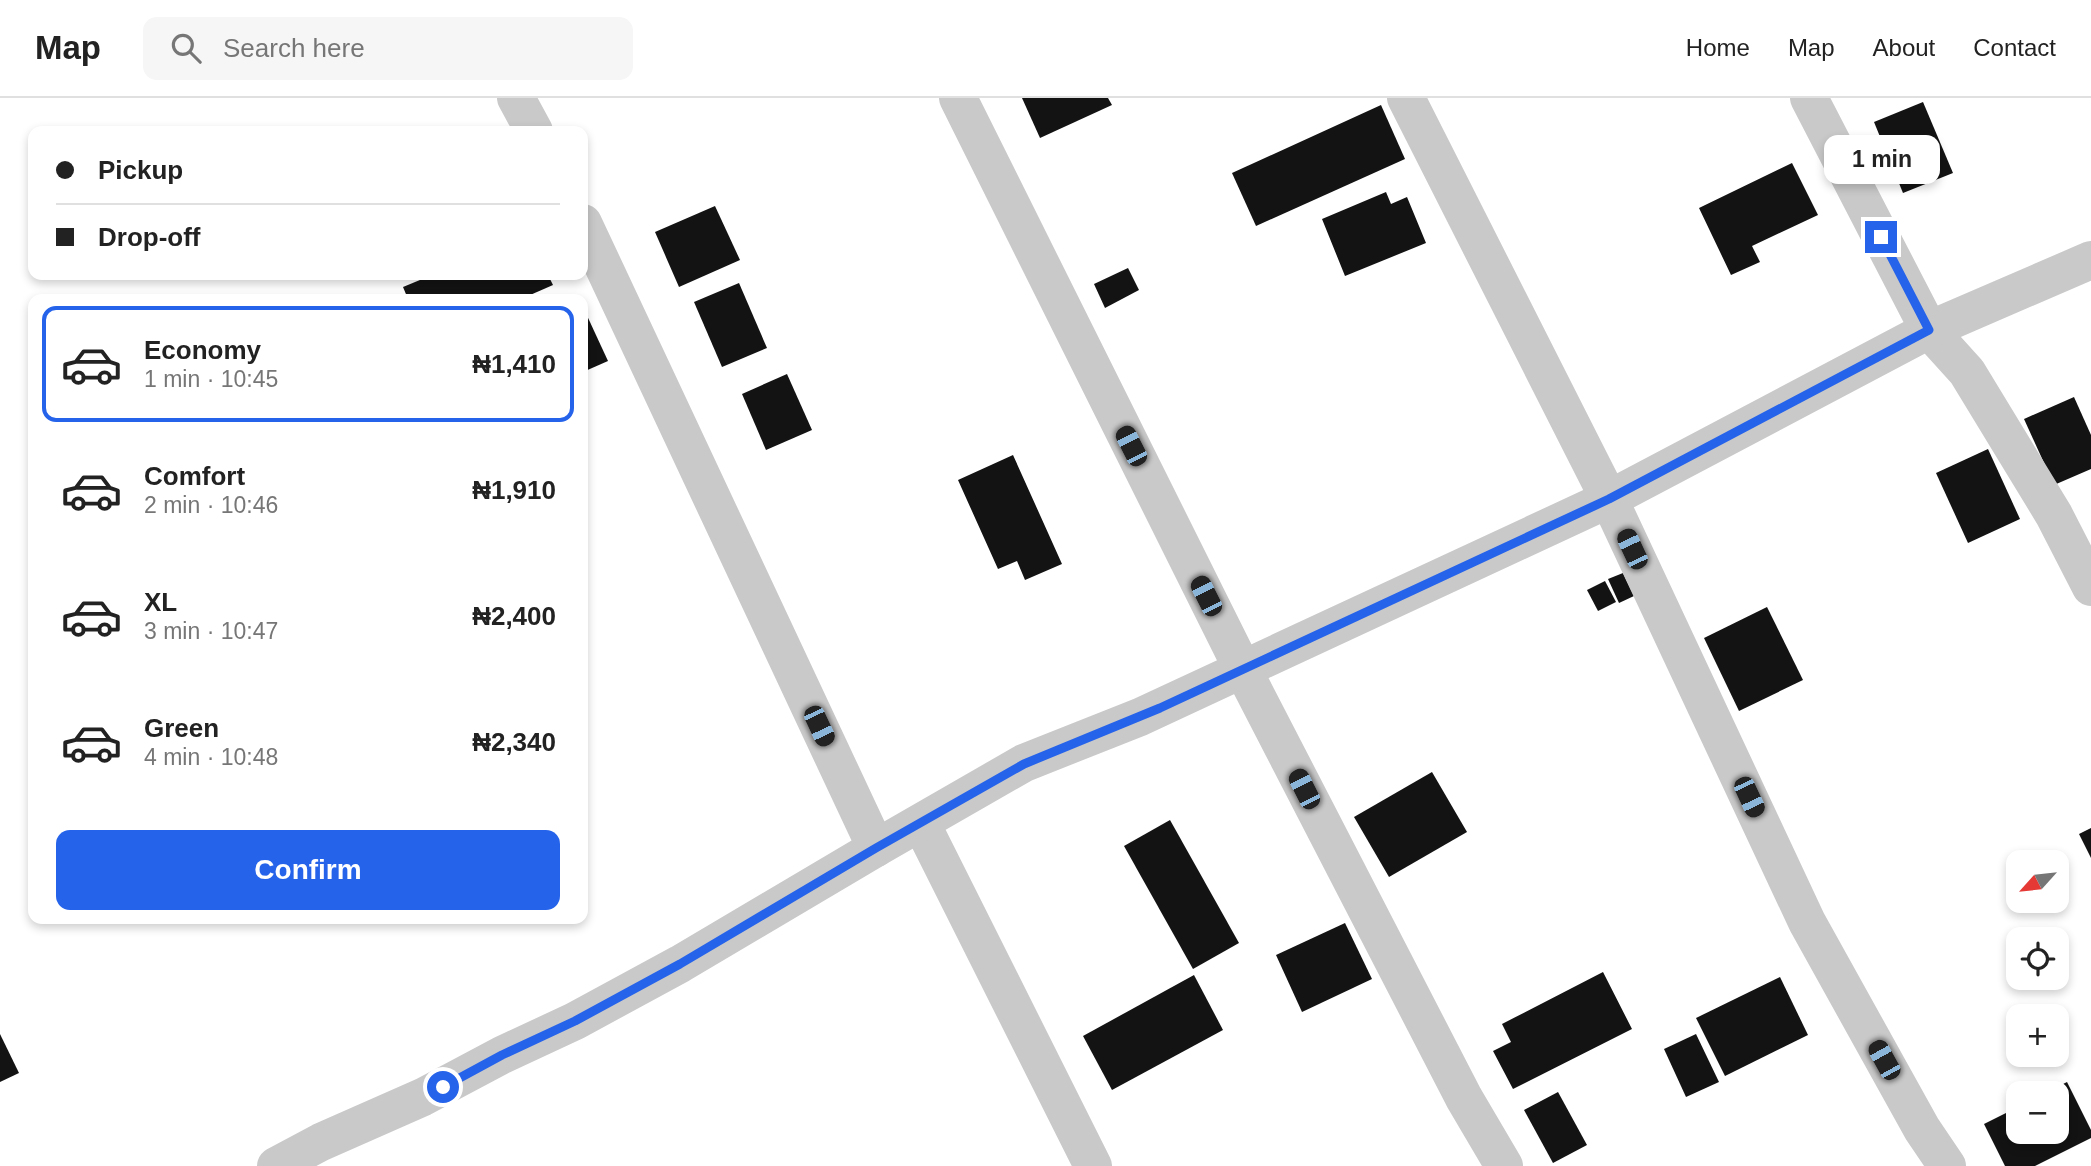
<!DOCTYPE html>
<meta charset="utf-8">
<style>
:root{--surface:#fff;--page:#f6f6f6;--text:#222;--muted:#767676;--line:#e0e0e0;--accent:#2563eb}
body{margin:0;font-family:Helvetica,sans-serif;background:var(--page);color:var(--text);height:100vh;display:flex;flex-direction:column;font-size:26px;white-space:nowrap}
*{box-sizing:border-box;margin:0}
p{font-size:23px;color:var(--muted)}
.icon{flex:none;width:38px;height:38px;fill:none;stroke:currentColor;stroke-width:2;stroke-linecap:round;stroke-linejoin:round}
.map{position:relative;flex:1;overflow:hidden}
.details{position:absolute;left:28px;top:196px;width:560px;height:630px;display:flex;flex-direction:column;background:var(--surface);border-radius:14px;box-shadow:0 4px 10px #0003}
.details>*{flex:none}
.banner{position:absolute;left:28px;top:28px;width:560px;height:154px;border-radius:14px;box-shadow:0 4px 10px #0003;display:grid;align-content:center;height:154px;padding:0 28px;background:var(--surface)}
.needle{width:46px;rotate:243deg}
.fabs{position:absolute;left:2006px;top:752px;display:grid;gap:14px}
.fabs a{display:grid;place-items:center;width:63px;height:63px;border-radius:14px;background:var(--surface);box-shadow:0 4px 10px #0003;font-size:35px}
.end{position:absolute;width:32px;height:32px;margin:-16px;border:9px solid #2563eb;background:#fff;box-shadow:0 0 0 4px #fff}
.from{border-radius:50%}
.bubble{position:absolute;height:49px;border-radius:14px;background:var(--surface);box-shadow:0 4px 10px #0003;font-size:23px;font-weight:800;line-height:49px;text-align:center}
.car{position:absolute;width:21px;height:42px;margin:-21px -10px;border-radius:9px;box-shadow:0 0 5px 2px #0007;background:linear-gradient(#222 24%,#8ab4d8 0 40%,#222 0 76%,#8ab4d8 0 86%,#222 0)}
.banner b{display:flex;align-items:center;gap:24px;height:66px;font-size:26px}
.banner b+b{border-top:2px solid var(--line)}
.banner i{width:18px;height:18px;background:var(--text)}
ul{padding:12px 0 0;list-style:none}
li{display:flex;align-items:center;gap:21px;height:116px;margin:0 14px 10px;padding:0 14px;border:4px solid transparent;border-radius:14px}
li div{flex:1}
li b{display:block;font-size:26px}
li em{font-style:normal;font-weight:800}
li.current{border-color:var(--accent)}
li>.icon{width:63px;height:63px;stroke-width:1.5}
.button{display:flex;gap:14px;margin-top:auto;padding:14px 28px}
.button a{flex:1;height:80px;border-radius:14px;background:var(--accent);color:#fff;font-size:28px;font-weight:800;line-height:80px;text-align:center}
header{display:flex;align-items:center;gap:42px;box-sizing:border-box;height:98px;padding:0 35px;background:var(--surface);border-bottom:2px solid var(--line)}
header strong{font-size:33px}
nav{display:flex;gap:38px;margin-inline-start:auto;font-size:24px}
.search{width:490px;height:63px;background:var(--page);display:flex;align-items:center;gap:18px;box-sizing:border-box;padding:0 24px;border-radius:14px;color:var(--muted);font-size:26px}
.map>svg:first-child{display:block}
.building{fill:#131313}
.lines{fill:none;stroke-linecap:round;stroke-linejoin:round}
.street{stroke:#c9c9c9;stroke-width:38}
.route{stroke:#2563eb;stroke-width:9}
</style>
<header>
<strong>Map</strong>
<div class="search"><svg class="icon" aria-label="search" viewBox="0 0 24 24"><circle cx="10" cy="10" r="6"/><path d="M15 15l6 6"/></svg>Search here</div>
<nav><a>Home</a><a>Map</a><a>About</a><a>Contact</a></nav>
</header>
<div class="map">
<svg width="2091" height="1068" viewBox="0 0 2091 1068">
<rect width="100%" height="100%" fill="#fff"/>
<g class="building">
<path d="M1022,0H1108L1112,7L1040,40Z"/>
<path d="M1923,4L1953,75L1903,95L1874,24Z"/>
<path d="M1381,7L1405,61L1256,128L1232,75Z"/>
<path d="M1792,65L1818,117L1752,148L1760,164L1731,177L1699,110Z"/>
<path d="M1386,94L1391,106L1407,99L1426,145L1345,178L1322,121Z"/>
<path d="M715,108L740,162L679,189L655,134Z"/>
<path d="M1128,170L1139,192L1105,210L1094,186Z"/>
<path d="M432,177H548L553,187L521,201H408L403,189Z"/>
<path d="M739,185L767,250L722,269L694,204Z"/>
<path d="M583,209L608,263L583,274Z"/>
<path d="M787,276L812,332L766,352L742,296Z"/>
<path d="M2074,299L2091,337V371L2054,387L2024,321Z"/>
<path d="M1988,351L2020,421L1968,445L1936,375Z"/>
<path d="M1013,357L1062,466L1025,482L1017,463L998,471L958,382Z"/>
<path d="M1623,475L1634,498L1619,505L1608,481Z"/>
<path d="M1605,483L1616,504L1598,513L1587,492Z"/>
<path d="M1767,509L1803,582L1739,613L1704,540Z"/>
<path d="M1432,674L1467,734L1389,779L1354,719Z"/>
<path d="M1170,722L1239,845L1193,871L1124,748Z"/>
<path d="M2091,730V760L2079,736Z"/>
<path d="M1345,825L1372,881L1302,914L1276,857Z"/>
<path d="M1603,874L1632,931L1513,991L1493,953L1511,944L1502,926Z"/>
<path d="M1194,877L1223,932L1112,992L1083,938Z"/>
<path d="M1780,879L1808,937L1725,978L1696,920Z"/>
<path d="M0,936L19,975L0,984Z"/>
<path d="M1696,936L1719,984L1686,999L1664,951Z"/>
<path d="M2067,984L2091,1032V1040L2035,1068H2005L1984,1026L2018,1009V1034H2056V996H2043Z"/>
<path d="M1558,994L1587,1047L1553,1065L1524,1012Z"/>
</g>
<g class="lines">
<g class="street">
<path d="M516,0L534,33"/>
<path d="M958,0L1243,572L1464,1000L1504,1068"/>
<path d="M1406,0L1609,401L1807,824L1922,1031L1947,1068"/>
<path d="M1809,0L1929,232L1967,274L2054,417L2091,489"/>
<path d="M583,125L876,750"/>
<path d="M921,725L1093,1068"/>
<path d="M276,1068L321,1044L423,999L502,957L575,923L680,866L876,750L1024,665L1140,619L1609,401L1929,232L2091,162"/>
</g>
</g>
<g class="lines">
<path class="route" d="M443,989L502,957L575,923L680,866L876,750L1024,666L1160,610L1609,401L1929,232L1881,139"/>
</g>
</svg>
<div class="fabs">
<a><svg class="needle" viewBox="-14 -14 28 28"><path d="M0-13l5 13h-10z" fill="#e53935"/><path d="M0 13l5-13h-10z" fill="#767676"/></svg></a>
<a><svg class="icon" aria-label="locate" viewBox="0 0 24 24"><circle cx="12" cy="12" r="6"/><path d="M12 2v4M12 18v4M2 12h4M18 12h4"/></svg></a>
<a>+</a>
<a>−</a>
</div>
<i class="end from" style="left:443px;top:989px"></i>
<i class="end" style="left:1881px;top:139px"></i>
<div class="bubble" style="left:1824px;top:37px;width:116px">1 min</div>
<i class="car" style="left:1131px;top:348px;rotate:333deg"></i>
<i class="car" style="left:1632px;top:451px;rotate:335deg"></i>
<i class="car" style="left:1206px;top:498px;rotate:333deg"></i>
<i class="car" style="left:819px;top:628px;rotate:155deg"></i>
<i class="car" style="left:1304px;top:691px;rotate:333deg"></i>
<i class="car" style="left:1749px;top:699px;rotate:155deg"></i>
<i class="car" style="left:1884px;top:962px;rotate:331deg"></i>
<div class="banner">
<b><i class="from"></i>Pickup</b>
<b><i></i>Drop-off</b>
</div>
<section class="details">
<ul>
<li class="current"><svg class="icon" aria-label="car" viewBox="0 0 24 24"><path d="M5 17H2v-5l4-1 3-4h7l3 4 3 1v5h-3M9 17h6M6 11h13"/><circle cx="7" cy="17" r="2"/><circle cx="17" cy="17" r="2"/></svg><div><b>Economy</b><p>1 min · 10:45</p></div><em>₦1,410</em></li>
<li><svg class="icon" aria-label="car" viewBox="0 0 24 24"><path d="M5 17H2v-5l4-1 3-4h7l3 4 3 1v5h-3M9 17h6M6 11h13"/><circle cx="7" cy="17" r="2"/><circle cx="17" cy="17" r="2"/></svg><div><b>Comfort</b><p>2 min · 10:46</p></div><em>₦1,910</em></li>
<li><svg class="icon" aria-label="car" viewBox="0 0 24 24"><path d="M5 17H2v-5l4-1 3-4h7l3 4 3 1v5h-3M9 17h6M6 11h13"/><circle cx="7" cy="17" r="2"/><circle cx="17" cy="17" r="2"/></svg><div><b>XL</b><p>3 min · 10:47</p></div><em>₦2,400</em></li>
<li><svg class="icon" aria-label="car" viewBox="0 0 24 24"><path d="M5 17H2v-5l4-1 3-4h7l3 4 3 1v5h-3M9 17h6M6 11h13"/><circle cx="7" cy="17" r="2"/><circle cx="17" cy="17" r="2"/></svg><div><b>Green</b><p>4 min · 10:48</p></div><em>₦2,340</em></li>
</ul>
<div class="button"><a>Confirm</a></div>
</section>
</div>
